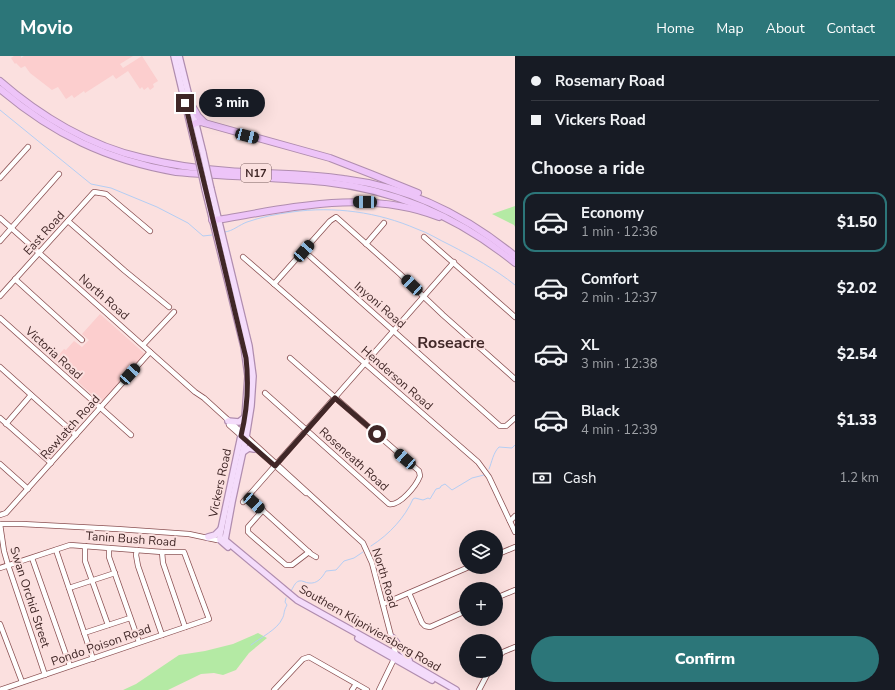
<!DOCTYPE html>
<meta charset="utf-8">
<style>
:root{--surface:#171b24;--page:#242831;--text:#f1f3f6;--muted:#9ea1a6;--line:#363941;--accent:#2c7679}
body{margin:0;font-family:"Nunito Sans",sans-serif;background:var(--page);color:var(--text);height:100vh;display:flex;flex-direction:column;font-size:15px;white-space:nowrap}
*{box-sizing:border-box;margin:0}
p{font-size:13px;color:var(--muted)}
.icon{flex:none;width:22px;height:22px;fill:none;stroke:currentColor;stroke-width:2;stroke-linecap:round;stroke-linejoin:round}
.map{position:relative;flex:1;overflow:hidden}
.panel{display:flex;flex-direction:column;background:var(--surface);width:380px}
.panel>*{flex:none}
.guide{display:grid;align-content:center;height:88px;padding:0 16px;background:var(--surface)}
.buttons{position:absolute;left:459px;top:474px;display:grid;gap:8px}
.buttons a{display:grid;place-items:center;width:44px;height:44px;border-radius:50%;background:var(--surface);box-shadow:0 4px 16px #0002;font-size:20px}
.end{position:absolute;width:18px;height:18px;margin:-9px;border:5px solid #402727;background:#fff;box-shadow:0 0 0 2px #fff}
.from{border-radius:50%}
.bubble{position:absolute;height:28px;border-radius:14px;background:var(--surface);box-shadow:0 4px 16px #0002;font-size:13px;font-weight:800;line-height:28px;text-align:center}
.car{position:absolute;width:12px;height:24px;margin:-12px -6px;border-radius:5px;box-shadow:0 0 3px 1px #0007;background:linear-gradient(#222 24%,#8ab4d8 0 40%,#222 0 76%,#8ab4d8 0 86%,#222 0)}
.guide b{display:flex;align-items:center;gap:14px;height:38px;font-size:15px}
.guide b+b{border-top:1px solid var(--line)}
.guide i{width:10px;height:10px;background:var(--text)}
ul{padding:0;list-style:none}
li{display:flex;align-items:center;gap:12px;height:60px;margin:0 8px 6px;padding:0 8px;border:2px solid transparent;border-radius:12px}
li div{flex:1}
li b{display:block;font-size:15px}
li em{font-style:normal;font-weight:800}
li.current{border-color:var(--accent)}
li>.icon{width:36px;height:36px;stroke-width:1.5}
h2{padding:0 16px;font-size:18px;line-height:48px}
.pay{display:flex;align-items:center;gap:10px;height:44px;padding:0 16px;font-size:15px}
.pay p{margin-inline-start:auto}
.cta{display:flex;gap:8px;margin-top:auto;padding:8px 16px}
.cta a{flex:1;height:46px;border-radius:24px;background:var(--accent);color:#fff;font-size:16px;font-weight:800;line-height:46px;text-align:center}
header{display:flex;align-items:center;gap:24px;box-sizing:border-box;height:56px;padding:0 20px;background:var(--accent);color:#fff}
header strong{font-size:19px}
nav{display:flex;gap:22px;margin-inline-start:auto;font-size:14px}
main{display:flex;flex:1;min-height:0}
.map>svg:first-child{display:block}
.built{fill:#fccece}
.green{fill:#b4eaa4}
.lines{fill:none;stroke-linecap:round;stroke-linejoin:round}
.stream{stroke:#b4cef4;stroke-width:1}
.minor-casing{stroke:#8a5052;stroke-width:6}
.major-casing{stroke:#b08daf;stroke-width:8}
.highway-casing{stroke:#b08daf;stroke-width:8}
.minor{stroke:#fff;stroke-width:4.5}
.major{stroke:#f4dcfb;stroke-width:5.5}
.highway{stroke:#edc4f8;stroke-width:6}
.major-bridge-casing{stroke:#b08daf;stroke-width:8;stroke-linecap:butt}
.major-bridge{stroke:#f4dcfb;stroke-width:5.5}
.route{stroke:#402727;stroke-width:5}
.labels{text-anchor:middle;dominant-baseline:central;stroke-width:4;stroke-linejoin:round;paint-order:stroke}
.shield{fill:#fbe0df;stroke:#785e5e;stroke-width:1}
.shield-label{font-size:11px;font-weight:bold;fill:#402727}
.street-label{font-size:12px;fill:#402727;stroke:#fbe0df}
.district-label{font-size:16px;font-weight:bold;fill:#402727;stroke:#fbe0df}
</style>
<header>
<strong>Movio</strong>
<nav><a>Home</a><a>Map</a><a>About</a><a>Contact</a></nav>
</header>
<main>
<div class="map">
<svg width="515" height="634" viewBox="0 0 515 634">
<rect width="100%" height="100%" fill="#fbe0df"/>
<g class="built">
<path d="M14,0H21V2L24,0H133L120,8L123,12L142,0L158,25L153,28L154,31L150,34L148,31L144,34L142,31L140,33L128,15L116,23L113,19L85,37L84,35L74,42L72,39L66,43L58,31L52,34L30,17L25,10L21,12L16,7L15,8L11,2Z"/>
<path d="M100,258L145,298L103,345H99L54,304L64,293L66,294L74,285L82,291L89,284L82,278Z"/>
</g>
<g class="green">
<path d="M515,150V171L514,169L492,158Z"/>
<path d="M258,577L267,582L249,597L236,614L223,619L214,617L201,618L168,634H123L136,628L179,599L205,595L233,588Z"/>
</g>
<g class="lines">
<g class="stream">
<path d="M0,54L91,128L111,132L157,151L188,167L203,180L212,179"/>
<path d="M225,176C233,175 239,169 247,166C261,161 277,158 292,156C334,150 378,156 417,173C429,177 439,184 450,189C473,201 495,213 515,229"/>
<path d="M489,413C492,406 493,397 499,391L512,392L515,389"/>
<path d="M371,490C390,478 405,461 413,443L415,442L423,444L428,442L430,443L436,433L440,432L441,430L445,428L452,434L472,422L484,419"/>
<path d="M291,535C293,532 295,526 299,525C302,524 306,527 309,527C317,528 322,522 326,515L336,514L344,505L354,502L363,496"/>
<path d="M251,589C260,582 278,573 282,563C285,558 283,556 287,549L285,546L286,542"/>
</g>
<defs>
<g id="minor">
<path d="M0,122L28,91"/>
<path d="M0,162L195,336L204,342L363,487L372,507L396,599L379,634"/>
<path d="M68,165L125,215L169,251"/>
<path d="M424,181L515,261"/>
<path d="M0,185L59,118"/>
<path d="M366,188L384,167"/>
<path d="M304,195L500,370H506L515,362"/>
<path d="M243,201L478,406L489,421L515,476"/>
<path d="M15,223L82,284"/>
<path d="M274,228L330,165L336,161L400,218L443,259L515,323"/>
<path d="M0,240L94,136L106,138L150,175"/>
<path d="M0,262L131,379"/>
<path d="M143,289L174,256"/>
<path d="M0,311L76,379"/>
<path d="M265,337L389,448C400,450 416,430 420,420L419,415L290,302"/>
<path d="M0,362L51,407"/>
<path d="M6,368L31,339"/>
<path d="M229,369L306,437"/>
<path d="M0,408L28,433"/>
<path d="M248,441L311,498L316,501"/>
<path d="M243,446L454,206"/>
<path d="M263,454L248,471V476L250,478L286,509H292L309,496"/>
<path d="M0,459L6,457L150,296"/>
<path d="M510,465L515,460"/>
<path d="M0,468H22L117,473L189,478L217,484L223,483"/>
<path d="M0,468L4,495L8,509L45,619"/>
<path d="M85,490V505L108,569"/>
<path d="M109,492V501L139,586"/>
<path d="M56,494L93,603"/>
<path d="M137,494L136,499L138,510L162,579"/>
<path d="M162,496L163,507L185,571"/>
<path d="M496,499L515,491"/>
<path d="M32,502L70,610"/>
<path d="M0,512L70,489L162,496H184L209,563L0,634"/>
<path d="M69,532L115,517"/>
<path d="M409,537L422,567L425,570L430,571L466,555"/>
<path d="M496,542L515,534"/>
<path d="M383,548L469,511"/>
<path d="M0,568L22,626"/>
<path d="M84,577L130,562"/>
<path d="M496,602L503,596L515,591"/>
<path d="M274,634L303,603L309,601L367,634"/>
<path d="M352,634L356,628"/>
<path d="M479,634L489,615"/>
</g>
<g id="major">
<path d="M174,0L197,97"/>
<path d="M179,0L203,97"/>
<path d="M205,133L244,291L248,320L245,361L220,478V484L228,491"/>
<path d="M211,133L249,290L253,320L251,350L246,381L232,446L225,484L297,544L396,599L456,634"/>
<path d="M228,365L239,366L245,361"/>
<path d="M243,396L249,392L254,393"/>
<path d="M208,481L215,479L221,473"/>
<path d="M358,582L432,624"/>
<path d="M393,582L409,604"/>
</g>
<g id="highway">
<path d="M0,25C40,60 90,90 143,102C171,109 200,113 229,115C267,118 306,117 344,123C408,131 465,159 515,200"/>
<path d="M0,33C53,78 107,104 176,116C226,121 276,121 325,126C396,134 460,162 515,207"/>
<path d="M191,48L198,60L205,67"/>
<path d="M191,70L196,67L201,66L330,102L371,118L418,137"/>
<path d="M212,164L223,163C294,151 369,133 439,161"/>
</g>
</defs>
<use href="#minor" class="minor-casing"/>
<use href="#major" class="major-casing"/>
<use href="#highway" class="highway-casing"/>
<use href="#minor" class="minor"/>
<use href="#major" class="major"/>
<use href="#highway" class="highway"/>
<defs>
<g id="major-bridge">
<path d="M197,97L205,133"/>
<path d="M203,97L211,133"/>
</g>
</defs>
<use href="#major-bridge" class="major-bridge-casing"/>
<use href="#major-bridge" class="major-bridge"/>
</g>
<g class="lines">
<path class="route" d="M185,47L246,302C249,328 247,355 241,380L275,410L335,342L377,378"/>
</g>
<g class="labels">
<rect class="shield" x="241" y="108" width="30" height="18" rx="3"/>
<g class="shield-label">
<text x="256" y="117">N17</text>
</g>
<g class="street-label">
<text transform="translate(44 177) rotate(-48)">East Road</text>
<text transform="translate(104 241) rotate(41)">North Road</text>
<text transform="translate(380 249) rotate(41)">Inyoni Road</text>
<text transform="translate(54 297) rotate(42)">Victoria Road</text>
<text transform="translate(397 322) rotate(41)">Henderson Road</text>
<text transform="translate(70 371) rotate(-48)">Rewlatch Road</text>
<text transform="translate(354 403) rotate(42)">Roseneath Road</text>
<text transform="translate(220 427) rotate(-78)">Vickers Road</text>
<text transform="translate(131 483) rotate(4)">Tanin Bush Road</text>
<text transform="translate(385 522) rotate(73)">North Road</text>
<text transform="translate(30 541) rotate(72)">Swan Orchid Street</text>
<text transform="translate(370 572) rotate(30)">Southern Klipriviersberg Road</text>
<text transform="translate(101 589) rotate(-19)">Pondo Poison Road</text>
</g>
<g class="district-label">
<text x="451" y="287">Roseacre</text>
</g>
</g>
</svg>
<div class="buttons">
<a><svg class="icon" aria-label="layers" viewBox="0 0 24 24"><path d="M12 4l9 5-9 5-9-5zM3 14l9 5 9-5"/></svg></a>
<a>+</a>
<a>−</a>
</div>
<i class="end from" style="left:377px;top:378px"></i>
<i class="end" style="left:185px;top:47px"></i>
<div class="bubble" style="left:199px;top:33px;width:66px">3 min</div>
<i class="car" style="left:247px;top:80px;rotate:105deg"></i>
<i class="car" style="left:365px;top:146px;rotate:271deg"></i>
<i class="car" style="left:304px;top:195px;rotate:41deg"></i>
<i class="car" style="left:412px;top:229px;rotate:313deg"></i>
<i class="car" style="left:130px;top:318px;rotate:42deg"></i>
<i class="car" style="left:405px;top:403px;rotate:311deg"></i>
<i class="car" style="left:254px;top:447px;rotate:132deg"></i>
</div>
<section class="panel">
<div class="guide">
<b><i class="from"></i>Rosemary Road</b>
<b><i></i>Vickers Road</b>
</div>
<h2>Choose a ride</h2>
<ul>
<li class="current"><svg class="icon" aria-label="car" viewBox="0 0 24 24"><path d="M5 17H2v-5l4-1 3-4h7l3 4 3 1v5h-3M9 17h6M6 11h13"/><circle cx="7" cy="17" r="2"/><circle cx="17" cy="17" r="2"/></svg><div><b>Economy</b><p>1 min · 12:36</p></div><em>$1.50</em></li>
<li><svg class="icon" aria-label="car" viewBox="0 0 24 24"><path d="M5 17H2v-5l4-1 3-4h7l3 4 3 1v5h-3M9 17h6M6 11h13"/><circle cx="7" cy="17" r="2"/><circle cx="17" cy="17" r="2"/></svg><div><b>Comfort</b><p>2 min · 12:37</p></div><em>$2.02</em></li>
<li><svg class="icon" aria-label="car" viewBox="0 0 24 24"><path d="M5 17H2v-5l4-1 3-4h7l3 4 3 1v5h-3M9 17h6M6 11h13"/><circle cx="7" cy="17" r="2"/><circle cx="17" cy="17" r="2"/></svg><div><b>XL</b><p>3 min · 12:38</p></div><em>$2.54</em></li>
<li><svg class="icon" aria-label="car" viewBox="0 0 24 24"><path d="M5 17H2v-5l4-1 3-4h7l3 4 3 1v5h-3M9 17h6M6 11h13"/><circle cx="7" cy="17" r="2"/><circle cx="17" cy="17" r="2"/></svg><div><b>Black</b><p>4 min · 12:39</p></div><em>$1.33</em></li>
</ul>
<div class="pay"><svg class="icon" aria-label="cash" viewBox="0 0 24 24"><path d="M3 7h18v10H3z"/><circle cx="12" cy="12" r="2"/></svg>Cash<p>1.2 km</p></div>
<div class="cta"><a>Confirm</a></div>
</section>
</main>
